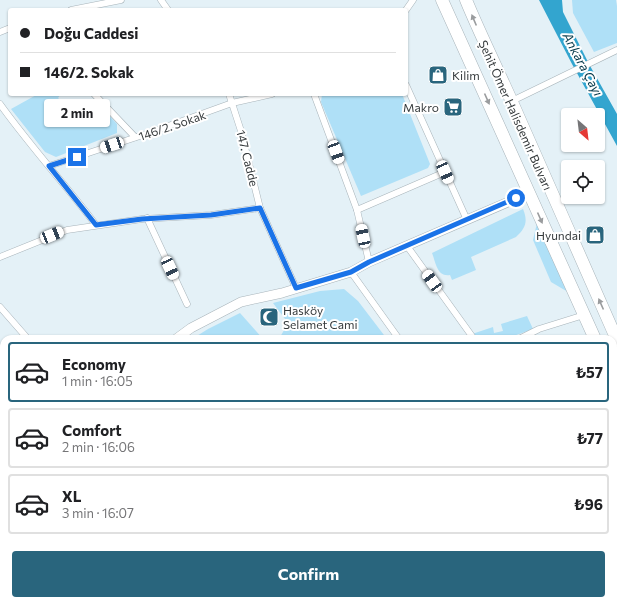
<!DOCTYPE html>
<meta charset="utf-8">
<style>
:root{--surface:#fff;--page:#f6f6f6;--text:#202124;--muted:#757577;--line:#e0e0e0;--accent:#29657d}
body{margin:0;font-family:Commissioner,sans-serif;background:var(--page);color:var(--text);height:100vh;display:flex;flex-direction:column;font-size:15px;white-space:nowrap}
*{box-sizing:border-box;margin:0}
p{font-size:13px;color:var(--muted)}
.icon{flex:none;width:22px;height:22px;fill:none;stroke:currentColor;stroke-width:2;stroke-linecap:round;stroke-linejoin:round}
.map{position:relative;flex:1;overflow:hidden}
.details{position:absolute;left:0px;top:335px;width:617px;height:270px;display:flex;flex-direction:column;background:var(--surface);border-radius:12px 12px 0 0;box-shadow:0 1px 3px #0004}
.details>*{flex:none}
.hud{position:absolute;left:8px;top:8px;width:400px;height:88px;border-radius:4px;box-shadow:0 1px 3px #0004;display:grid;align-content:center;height:88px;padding:0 12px;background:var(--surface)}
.needle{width:26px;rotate:152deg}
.controls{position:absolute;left:561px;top:108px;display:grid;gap:8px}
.controls a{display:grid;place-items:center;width:44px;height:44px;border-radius:4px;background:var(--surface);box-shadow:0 1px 3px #0004;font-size:20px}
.end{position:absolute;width:18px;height:18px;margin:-9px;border:5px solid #1a73e8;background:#fff;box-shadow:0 0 0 2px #fff}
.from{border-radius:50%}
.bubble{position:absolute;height:28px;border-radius:4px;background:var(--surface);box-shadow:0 1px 3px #0004;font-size:13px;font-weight:700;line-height:28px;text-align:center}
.car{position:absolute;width:12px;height:24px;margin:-12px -6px;border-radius:5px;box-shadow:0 0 3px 1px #0007;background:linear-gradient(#fff 24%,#345 0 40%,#fff 0 76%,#345 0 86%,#fff 0)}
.hud b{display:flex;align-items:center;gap:14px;height:38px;font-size:15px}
.hud b+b{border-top:1px solid var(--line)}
.hud i{width:10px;height:10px;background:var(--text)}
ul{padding:7px 0 0;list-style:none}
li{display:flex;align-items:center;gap:12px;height:60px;margin:0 8px 6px;padding:0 4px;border:2px solid var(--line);border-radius:4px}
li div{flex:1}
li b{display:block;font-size:15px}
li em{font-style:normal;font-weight:700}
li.active{border-color:var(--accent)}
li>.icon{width:36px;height:36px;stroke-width:1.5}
.action{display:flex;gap:8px;margin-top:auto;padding:8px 12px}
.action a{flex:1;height:46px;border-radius:4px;background:var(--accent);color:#fff;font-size:16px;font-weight:700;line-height:46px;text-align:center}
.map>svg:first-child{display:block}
.green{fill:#afe0f7}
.water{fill:#33a5cf}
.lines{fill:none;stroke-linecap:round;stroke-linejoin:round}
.street-casing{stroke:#a8b4ba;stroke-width:7}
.secondary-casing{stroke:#a8b4ba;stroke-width:10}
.highway-casing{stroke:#a8b4ba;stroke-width:13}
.street{stroke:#fff;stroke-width:6}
.secondary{stroke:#fff;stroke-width:9}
.highway{stroke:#fff;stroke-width:12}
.oneway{fill:#9a9c9e}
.route{stroke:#1a73e8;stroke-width:5}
.labels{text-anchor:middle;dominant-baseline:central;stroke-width:4;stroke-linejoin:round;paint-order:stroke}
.poi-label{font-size:12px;fill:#353a3c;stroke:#fff;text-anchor:start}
.street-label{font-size:12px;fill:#353a3c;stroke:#fff}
.water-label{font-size:13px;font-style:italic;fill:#053849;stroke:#fff}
</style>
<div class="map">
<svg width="617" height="605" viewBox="0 0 617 605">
<rect width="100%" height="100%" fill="#e4f1f7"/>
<g class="green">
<path d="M572,0H616L617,6V43L594,52L573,13Z"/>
<path d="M38,94H61L58,98L83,121L100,106L117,124V133L56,157L45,152L11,109Z"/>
<path d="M322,94H402L430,164L428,168L361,196L321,102Z"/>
<path d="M523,209C528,221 526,228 516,237L471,257L476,270L452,280L450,275C437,277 436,263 432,253Z"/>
<path d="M537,223L568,292L551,282L533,240Z"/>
<path d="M344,289L358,301L387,339H279L288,323L273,303L320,291Z"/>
<path d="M240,313L263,339H192L208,329Z"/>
<path d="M527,316L533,329L505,339H477L475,335L472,334L493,327L494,333L503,331L501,324Z"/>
</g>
<path class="water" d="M539,0H562L563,12L589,64L617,114V146L572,64Z"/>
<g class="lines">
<defs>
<g id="street">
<path d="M161,0L168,10"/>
<path d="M71,10L121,0"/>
<path d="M406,10L413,0"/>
<path d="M0,32L10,28"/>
<path d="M406,85L467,220"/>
<path d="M94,94L135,137"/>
<path d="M229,94L241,131L260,208L296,288"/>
<path d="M314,94L357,210L369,262"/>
<path d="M512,101L617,50"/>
<path d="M0,104C30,146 65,184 96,225"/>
<path d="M49,166L146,134L232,103L272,94"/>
<path d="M357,210L445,172"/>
<path d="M147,218L187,304"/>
<path d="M407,246L474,339"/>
<path d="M0,257L67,230L142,219L211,215L260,208"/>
<path d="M351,272L399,339"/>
<path d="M0,307L28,339"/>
<path d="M519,339L539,329L584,315"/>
<path d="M0,357L4,355"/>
<path d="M613,425L617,426"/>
<path d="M613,550L617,548"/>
<path d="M0,571L4,572"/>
<path d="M69,601L70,605"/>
<path d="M557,601L559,605"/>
<path d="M149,605L157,601"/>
<path d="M296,605L313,601"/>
<path d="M492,605V601"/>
</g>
<g id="secondary">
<path d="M176,339L191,328L241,302L282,293L351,272L369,262L529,193"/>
<path d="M0,452L4,450"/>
</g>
<g id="highway">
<path d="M442,0L595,339"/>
<path d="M466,0C480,34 497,68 512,102C547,181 582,261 617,340"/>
<path d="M613,380L617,389"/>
</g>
</defs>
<use href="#street" class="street-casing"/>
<use href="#secondary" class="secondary-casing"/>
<use href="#highway" class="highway-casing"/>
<use href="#street" class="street"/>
<use href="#secondary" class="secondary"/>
<use href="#highway" class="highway"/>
</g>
<defs><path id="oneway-solid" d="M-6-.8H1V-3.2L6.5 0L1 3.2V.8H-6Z"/></defs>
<g class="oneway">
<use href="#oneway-solid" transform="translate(474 20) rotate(-113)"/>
<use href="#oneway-solid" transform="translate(487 99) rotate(66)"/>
<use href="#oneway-solid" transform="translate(540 218) rotate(66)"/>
<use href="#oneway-solid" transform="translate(601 304) rotate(-114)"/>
</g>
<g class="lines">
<path class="route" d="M77,157L49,166L96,225L142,219L211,215L260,208L296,288L351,272L369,262L516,198"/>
</g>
<defs>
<symbol id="shop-square" viewBox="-11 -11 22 22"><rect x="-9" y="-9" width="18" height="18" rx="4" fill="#29657d" stroke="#fff"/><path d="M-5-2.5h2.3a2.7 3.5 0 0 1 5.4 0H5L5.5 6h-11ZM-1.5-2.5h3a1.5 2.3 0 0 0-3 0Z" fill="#fff"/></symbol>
<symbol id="supermarket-square" viewBox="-11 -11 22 22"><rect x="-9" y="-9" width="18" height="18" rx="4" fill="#29657d" stroke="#fff"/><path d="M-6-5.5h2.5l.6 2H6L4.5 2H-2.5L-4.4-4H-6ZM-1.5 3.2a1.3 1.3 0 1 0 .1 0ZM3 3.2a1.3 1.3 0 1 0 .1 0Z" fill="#fff"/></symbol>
<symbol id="mosque-square" viewBox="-11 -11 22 22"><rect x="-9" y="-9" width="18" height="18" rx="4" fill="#29657d" stroke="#fff"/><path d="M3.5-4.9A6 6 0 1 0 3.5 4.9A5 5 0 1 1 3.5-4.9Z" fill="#fff"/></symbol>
</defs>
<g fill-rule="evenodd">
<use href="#shop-square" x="427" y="64" width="22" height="22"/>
<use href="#supermarket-square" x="442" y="96" width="22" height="22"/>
<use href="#shop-square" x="584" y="224" width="22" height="22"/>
<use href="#mosque-square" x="258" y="306" width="22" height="22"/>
</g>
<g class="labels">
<g class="poi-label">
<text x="452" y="75">Kilim</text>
<text x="439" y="107" text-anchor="end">Makro</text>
<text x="581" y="235" text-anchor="end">Hyundai</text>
<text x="283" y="310">Hasköy<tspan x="283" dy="14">Selamet Cami</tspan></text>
</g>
<g class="street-label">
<text transform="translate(516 115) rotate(66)">Şehit Ömer Halisdemir Bulvarı</text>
<text transform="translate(172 125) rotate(-19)">146/2. Sokak</text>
<text transform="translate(248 158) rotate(76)">147. Cadde</text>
</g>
<g class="water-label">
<text transform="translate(583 64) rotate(62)">Ankara Çayı</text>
</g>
</g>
</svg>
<div class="controls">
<a><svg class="needle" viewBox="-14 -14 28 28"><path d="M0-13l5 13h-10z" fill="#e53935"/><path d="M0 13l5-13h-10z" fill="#757577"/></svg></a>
<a><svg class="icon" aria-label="locate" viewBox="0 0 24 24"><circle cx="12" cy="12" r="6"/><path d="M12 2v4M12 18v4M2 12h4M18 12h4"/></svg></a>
</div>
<i class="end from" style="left:516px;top:198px"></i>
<i class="end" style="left:77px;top:157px"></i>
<div class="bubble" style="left:44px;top:99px;width:66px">2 min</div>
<i class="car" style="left:112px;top:145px;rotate:252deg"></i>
<i class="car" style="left:336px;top:152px;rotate:160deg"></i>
<i class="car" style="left:445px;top:172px;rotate:156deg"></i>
<i class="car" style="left:52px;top:235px;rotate:68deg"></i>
<i class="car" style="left:363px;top:236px;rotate:348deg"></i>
<i class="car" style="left:170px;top:268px;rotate:155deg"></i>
<i class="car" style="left:432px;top:281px;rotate:324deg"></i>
<div class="hud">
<b><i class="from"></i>Doğu Caddesi</b>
<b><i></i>146/2. Sokak</b>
</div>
<section class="details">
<ul>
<li class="active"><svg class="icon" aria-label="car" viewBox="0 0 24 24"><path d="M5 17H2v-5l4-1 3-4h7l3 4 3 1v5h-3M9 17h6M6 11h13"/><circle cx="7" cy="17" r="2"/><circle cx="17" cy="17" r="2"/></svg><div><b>Economy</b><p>1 min · 16:05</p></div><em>₺57</em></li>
<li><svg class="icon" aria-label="car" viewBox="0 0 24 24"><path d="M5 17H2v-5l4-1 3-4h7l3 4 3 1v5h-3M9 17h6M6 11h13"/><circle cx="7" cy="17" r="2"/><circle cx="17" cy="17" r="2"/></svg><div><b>Comfort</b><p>2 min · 16:06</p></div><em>₺77</em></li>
<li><svg class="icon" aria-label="car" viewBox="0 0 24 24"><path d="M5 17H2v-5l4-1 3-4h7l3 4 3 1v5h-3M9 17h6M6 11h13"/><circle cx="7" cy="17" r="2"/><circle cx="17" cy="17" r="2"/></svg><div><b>XL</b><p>3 min · 16:07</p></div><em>₺96</em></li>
</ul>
<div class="action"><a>Confirm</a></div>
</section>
</div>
